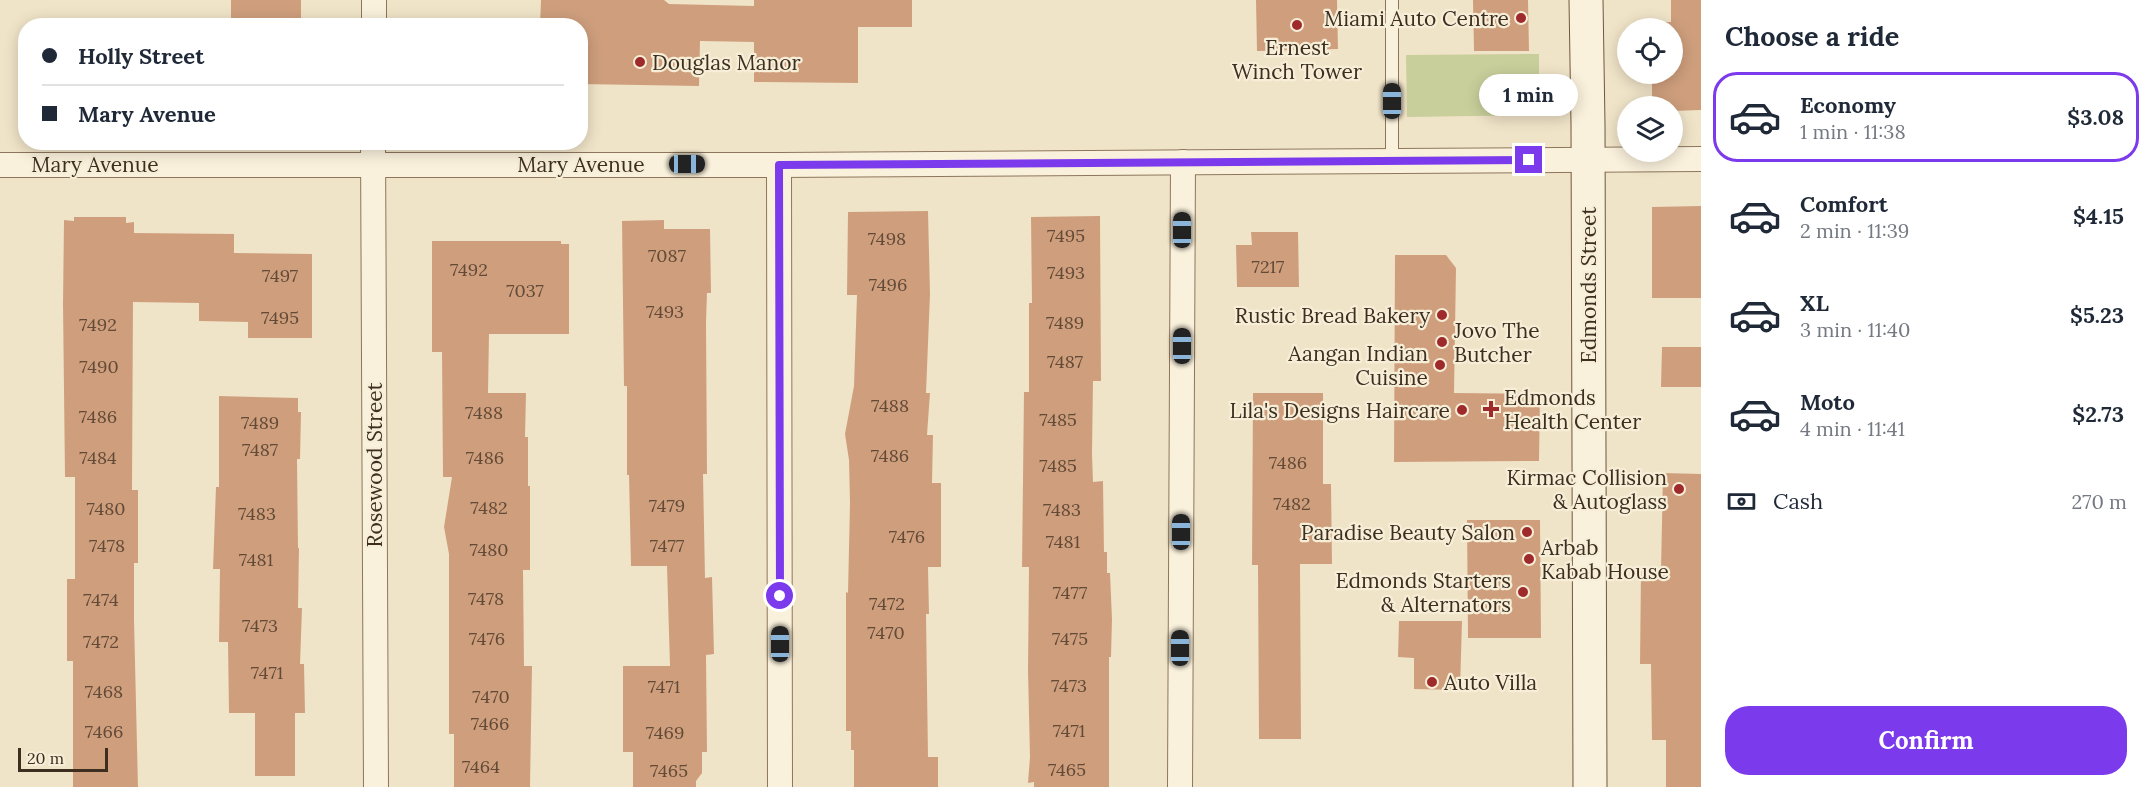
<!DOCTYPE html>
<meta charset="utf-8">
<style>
:root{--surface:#fff;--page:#f2f2f3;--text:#1f2937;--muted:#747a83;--line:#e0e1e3;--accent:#7c3aed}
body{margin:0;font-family:Lora,serif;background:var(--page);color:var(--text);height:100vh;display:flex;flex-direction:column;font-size:22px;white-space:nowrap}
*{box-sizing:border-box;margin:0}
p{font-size:20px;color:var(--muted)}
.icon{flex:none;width:33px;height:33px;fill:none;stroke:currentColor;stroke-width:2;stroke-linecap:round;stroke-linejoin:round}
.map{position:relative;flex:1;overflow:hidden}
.side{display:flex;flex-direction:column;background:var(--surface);width:450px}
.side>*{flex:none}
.guide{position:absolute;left:18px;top:18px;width:570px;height:132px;border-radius:24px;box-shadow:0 3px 15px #0003;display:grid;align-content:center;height:132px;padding:0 24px;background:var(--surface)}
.fabs{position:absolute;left:1617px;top:18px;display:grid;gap:12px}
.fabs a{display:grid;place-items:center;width:66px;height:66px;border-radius:50%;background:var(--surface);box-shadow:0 3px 15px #0003;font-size:30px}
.scale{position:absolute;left:18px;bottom:15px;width:90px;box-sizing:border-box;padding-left:6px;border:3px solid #3d2e20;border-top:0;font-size:16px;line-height:21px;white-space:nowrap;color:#3d2e20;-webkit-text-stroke:4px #f7eed8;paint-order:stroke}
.end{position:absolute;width:27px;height:27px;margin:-14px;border:8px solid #7c3aed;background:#fff;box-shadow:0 0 0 3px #fff}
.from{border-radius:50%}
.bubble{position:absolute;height:42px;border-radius:21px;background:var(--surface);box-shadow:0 3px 15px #0003;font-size:20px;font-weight:800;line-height:42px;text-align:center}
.car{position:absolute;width:18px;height:36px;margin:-18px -9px;border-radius:8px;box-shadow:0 0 4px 2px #0007;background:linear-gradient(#222 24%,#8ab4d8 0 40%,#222 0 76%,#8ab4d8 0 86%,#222 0)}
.guide b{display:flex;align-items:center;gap:21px;height:57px;font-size:22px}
.guide b+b{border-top:2px solid var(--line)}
.guide i{width:15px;height:15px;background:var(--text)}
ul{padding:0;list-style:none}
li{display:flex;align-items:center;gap:18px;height:90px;margin:0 12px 9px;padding:0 12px;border:3px solid transparent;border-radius:24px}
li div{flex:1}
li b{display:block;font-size:22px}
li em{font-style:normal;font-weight:800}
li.selected{border-color:var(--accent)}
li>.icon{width:54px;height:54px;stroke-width:1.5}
h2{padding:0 24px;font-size:27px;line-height:72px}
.pay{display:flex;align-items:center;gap:15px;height:66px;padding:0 24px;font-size:22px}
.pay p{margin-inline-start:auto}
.button{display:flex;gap:12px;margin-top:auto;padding:12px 24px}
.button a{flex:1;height:69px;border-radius:24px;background:var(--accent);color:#fff;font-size:24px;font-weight:800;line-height:69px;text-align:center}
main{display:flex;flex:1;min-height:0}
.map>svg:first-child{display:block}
.green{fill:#c9cf9b}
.building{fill:#cf9f7d}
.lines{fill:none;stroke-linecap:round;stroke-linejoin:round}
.lane-casing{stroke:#8d765c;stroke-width:14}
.street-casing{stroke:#8d765c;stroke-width:26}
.secondary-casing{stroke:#6f573f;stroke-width:35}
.lane{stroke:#faf1dc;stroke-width:12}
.street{stroke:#faf1dc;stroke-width:24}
.secondary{stroke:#faf1dc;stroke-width:33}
.route{stroke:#7c3aed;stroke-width:8}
.poi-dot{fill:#9e2a2b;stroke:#f7eed8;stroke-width:2}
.labels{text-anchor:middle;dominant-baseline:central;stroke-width:4.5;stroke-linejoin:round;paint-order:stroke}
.number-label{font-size:18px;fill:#624a37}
.poi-label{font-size:21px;fill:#3d2e20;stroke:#f7eed8;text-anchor:end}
.street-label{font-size:21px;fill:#3d2e20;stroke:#f7eed8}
</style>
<main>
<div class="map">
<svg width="1701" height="787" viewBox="0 0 1701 787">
<rect width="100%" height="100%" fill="#f0e4c8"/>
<path class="green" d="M1539,54V115L1407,117L1406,55Z"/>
<g class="building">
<rect x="231" y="0" width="70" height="26"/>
<path d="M541,0H664L669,4L754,6V0H912V27H858V83L754,82V42L700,41L699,86L580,84V26H540Z"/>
<path d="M1256,0H1337L1338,49L1257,51Z"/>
<path d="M1473,0H1528L1529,51H1474Z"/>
<path d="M1671,0H1701V110L1672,111V106H1652V74H1672V28H1651V23L1671,22Z"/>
<path d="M1701,206V298H1652V207Z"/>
<path d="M928,211L930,294L926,393H930L927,435H933L932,483H941V567H928L929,614H926L928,757H938V787H854V750H851V731H846V592L848,593L850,503L849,460L845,434L854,386L857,295H847L848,212Z"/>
<path d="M1100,216L1101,381H1093L1092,454L1093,482L1103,481L1104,552H1107V573H1110L1112,619L1111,657H1109V787H1034V782L1028,783L1030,757L1028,671L1029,567H1022L1024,392H1029V303H1032L1031,217Z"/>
<path d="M74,217H126V223L134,222V233L234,234V253L312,254V338H248V322L199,321V303L133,302L132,490H138V563H134V620L138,787H73V661H67V579H75V477H65L63,304L64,220L74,221Z"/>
<path d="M664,220V229H710L711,293H707L706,322L707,474H703L705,578L712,577L714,654L706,655L707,752H702V773L696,781V787H633V752H623V666H670L667,566H631L629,475H627V386H624L622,221Z"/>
<path d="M1251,232H1298L1299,287H1237L1236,245H1252Z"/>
<path d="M432,241H561V244H569V334H489L488,393H526L525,437H528V486H530V570H523L524,666H532L530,787H454V734H449V554L444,527L452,477H443L442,352H432Z"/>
<path d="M1395,255H1446L1456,268L1454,393L1540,394L1539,461L1394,462Z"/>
<path d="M1662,347H1701V387H1661Z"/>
<path d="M1253,393H1323V484H1331L1332,564H1300L1301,739H1259L1258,565H1252Z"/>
<path d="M219,396L298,398V412H301L300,459H297L298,548H299L298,608H302L300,664H304L305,713H295V776H255V713H229L228,642H219L220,569H213L216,487H219Z"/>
<path d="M1663,473L1701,474V787H1666V740H1652L1651,664H1640L1641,570H1661Z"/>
<path d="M1467,520H1540L1541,638H1468Z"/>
<path d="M1399,621H1462L1460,690L1414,689V658L1398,657Z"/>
</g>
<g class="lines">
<defs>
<path id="lane" d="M1392,160V0"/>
<g id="street">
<path d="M374,26V0"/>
<path d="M373,142L376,787"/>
<path d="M0,165H779L1701,159"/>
<path d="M779,165L780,787"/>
<path d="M1180,787L1183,162"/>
</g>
<path id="secondary" d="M1586,0L1588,124L1590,787"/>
</defs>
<use href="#lane" class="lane-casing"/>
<use href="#street" class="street-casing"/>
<use href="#secondary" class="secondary-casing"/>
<use href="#lane" class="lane"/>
<use href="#street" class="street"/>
<use href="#secondary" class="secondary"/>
</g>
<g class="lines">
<path class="route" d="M780,596L779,165L1529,160"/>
</g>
<g class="poi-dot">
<circle cx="1521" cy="18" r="6"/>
<circle cx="1297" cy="25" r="6"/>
<circle cx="640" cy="62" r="6"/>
<circle cx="1442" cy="315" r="6"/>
<circle cx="1442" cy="342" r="6"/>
<circle cx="1440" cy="365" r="6"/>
<path d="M1488 400h6v6h6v6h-6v6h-6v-6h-6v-6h6z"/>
<circle cx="1462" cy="410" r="6"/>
<circle cx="1679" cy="489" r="6"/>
<circle cx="1527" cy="532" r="6"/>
<circle cx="1529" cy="559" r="6"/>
<circle cx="1523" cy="592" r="6"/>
<circle cx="1432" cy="682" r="6"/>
</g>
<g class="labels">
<g class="number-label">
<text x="1066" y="235">7495</text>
<text x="887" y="238">7498</text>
<text x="667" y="255">7087</text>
<text x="1268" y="266">7217</text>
<text x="469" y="269">7492</text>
<text x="1066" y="272">7493</text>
<text x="280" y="275">7497</text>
<text x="888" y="284">7496</text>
<text x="525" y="290">7037</text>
<text x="665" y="311">7493</text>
<text x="280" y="317">7495</text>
<text x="1065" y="322">7489</text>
<text x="98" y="324">7492</text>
<text x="1065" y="361">7487</text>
<text x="99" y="366">7490</text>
<text x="890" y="405">7488</text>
<text x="484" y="412">7488</text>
<text x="98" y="416">7486</text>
<text x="1058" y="419">7485</text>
<text x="260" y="422">7489</text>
<text x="260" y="449">7487</text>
<text x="890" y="455">7486</text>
<text x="98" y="457">7484</text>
<text x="485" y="457">7486</text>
<text x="1288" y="462">7486</text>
<text x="1058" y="465">7485</text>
<text x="1292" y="503">7482</text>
<text x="667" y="505">7479</text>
<text x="489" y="507">7482</text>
<text x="106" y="508">7480</text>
<text x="1062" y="509">7483</text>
<text x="257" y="513">7483</text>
<text x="907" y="536">7476</text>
<text x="1063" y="541">7481</text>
<text x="107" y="545">7478</text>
<text x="667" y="545">7477</text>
<text x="489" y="549">7480</text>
<text x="256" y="559">7481</text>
<text x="1070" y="592">7477</text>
<text x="486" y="598">7478</text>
<text x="101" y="599">7474</text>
<text x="887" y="603">7472</text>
<text x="260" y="625">7473</text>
<text x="886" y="632">7470</text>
<text x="487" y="638">7476</text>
<text x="1070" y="638">7475</text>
<text x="101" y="641">7472</text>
<text x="267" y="672">7471</text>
<text x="1069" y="685">7473</text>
<text x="664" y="686">7471</text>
<text x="104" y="691">7468</text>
<text x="491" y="696">7470</text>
<text x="490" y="723">7466</text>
<text x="1069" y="730">7471</text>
<text x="104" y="731">7466</text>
<text x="665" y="732">7469</text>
<text x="481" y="766">7464</text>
<text x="1067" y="769">7465</text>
<text x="669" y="770">7465</text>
</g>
<g class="poi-label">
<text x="1509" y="18">Miami Auto Centre</text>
<text x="1297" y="47" text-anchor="middle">Ernest<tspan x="1297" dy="24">Winch Tower</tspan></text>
<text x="652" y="62" text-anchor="start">Douglas Manor</text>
<text x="1430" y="315">Rustic Bread Bakery</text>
<text x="1454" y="330" text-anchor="start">Jovo The<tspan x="1454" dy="24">Butcher</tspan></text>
<text x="1428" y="353">Aangan Indian<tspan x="1428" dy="24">Cuisine</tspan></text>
<text x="1504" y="397" text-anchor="start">Edmonds<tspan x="1504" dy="24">Health Center</tspan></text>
<text x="1450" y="410">Lila's Designs Haircare</text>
<text x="1667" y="477">Kirmac Collision<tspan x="1667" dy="24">&amp; Autoglass</tspan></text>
<text x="1515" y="532">Paradise Beauty Salon</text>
<text x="1541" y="547" text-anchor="start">Arbab<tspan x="1541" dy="24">Kabab House</tspan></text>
<text x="1511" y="580">Edmonds Starters<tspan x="1511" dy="24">&amp; Alternators</tspan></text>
<text x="1444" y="682" text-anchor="start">Auto Villa</text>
</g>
<g class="street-label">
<text x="95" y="164">Mary Avenue</text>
<text x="581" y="164">Mary Avenue</text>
<text transform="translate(1588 285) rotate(-90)">Edmonds Street</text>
<text transform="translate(374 465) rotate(-90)">Rosewood Street</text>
</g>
</g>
</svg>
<div class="fabs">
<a><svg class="icon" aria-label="locate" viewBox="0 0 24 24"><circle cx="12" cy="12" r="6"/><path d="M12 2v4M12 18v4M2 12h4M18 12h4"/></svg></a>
<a><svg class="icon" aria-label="layers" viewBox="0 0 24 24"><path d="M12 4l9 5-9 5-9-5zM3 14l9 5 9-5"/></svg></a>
</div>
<div class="scale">20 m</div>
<i class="end from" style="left:780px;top:596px"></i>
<i class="end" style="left:1529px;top:160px"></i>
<div class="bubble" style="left:1479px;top:74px;width:99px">1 min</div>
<i class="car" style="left:1392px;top:101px;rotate:0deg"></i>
<i class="car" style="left:687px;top:164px;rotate:90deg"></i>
<i class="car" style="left:1182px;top:230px;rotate:0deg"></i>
<i class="car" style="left:1182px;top:346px;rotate:0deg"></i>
<i class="car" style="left:1181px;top:532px;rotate:0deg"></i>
<i class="car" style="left:780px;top:644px;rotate:0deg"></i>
<i class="car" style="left:1180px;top:648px;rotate:0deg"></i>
<div class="guide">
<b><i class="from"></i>Holly Street</b>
<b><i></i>Mary Avenue</b>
</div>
</div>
<section class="side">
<h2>Choose a ride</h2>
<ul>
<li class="selected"><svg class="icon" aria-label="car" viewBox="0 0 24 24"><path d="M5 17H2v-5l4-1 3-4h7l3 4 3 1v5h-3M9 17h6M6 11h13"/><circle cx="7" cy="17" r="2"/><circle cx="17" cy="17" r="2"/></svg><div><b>Economy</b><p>1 min · 11:38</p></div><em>$3.08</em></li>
<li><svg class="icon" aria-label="car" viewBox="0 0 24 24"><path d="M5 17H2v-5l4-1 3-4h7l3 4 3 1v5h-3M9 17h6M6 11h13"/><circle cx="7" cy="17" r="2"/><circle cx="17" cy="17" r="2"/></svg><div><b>Comfort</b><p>2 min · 11:39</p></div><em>$4.15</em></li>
<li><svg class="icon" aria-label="car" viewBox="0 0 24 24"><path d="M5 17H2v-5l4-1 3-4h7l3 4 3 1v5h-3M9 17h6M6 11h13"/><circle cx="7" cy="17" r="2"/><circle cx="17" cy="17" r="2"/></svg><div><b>XL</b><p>3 min · 11:40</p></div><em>$5.23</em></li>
<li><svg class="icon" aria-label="car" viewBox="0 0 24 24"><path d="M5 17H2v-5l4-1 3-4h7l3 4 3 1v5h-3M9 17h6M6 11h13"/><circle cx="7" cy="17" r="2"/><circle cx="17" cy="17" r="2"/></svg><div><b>Moto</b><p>4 min · 11:41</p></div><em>$2.73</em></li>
</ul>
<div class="pay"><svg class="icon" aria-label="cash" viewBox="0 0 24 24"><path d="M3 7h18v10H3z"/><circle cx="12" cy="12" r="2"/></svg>Cash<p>270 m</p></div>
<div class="button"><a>Confirm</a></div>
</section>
</main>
